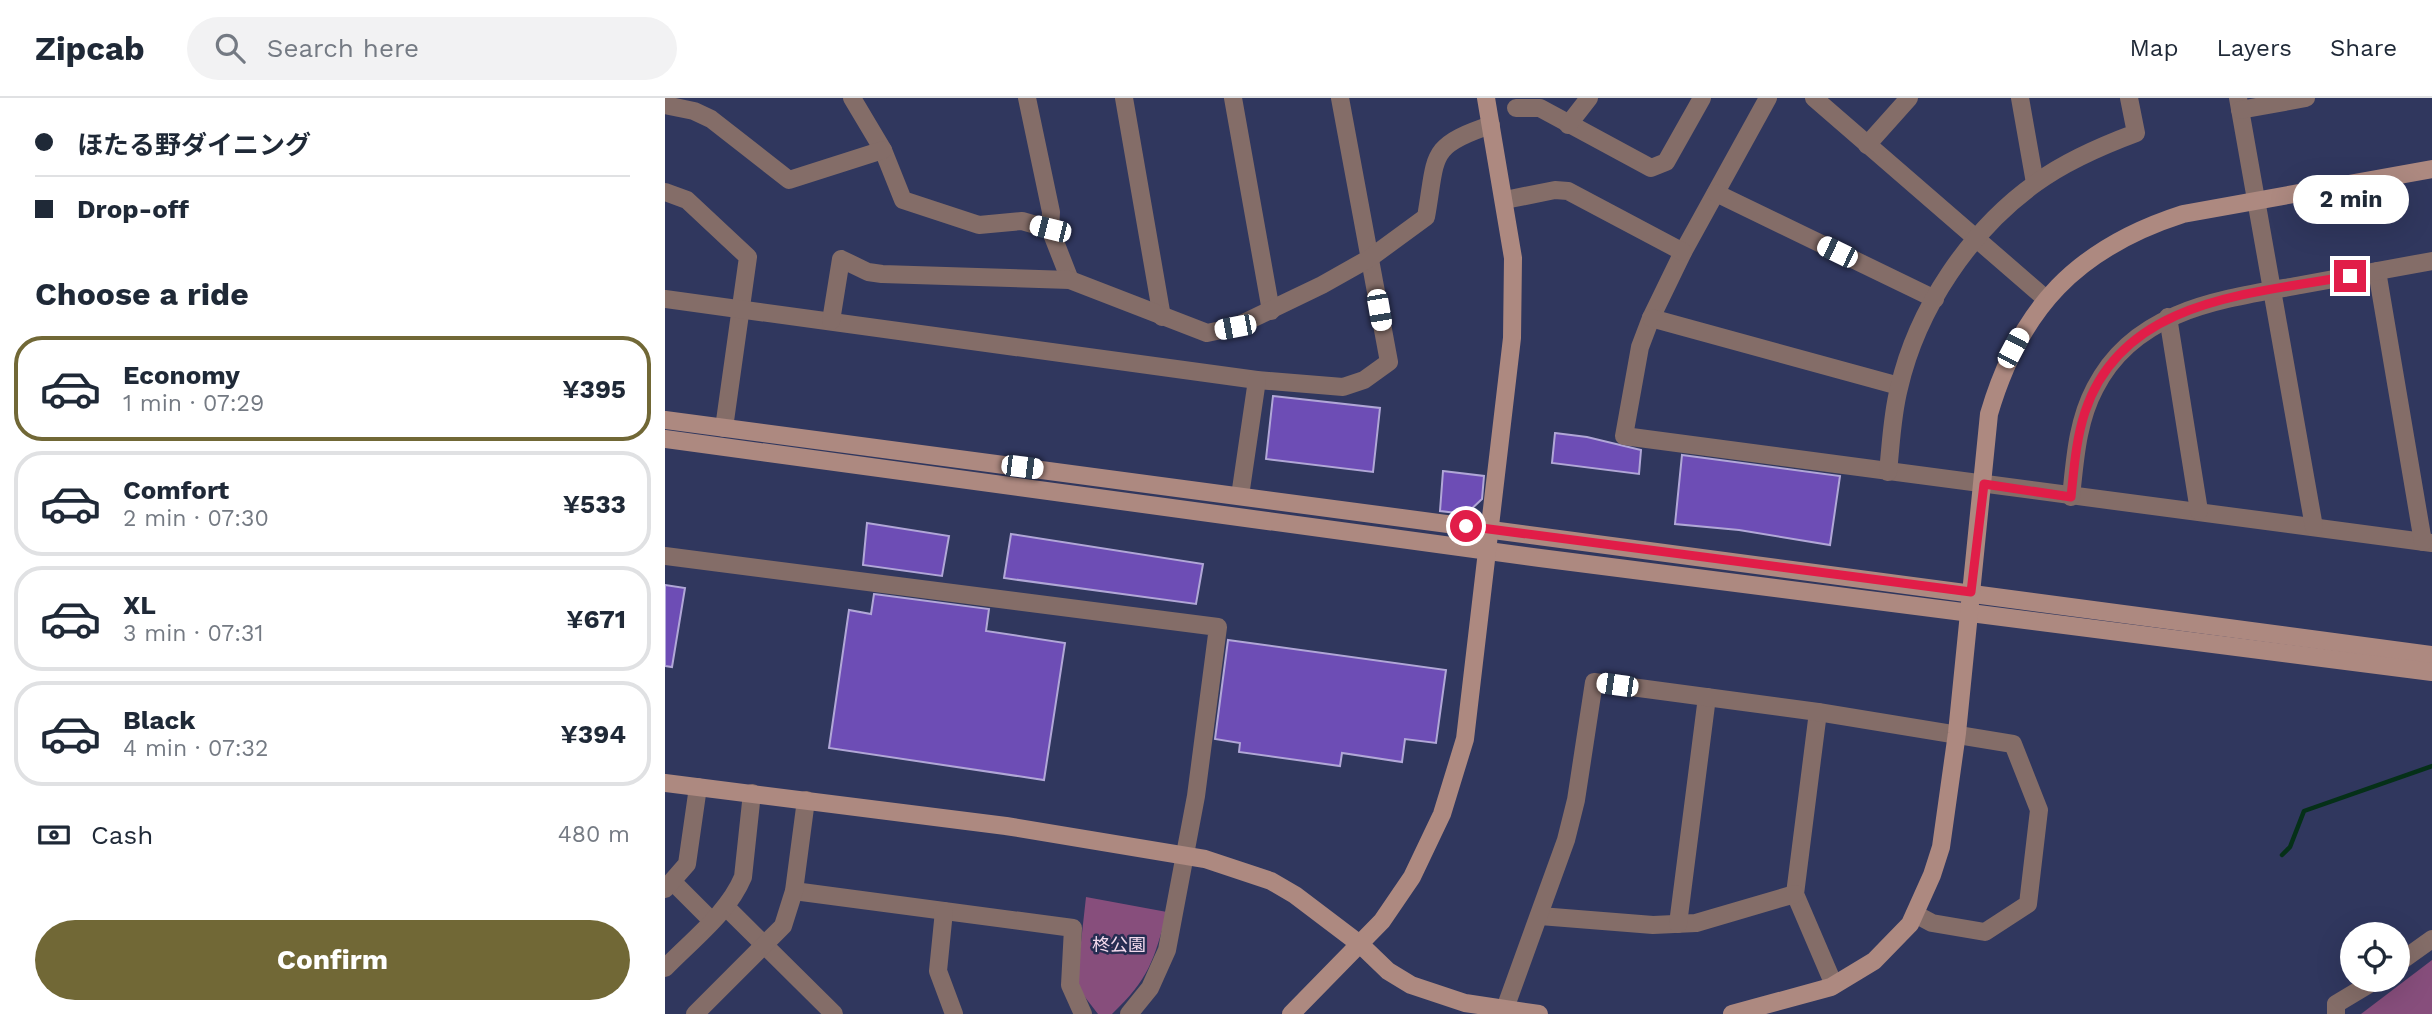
<!DOCTYPE html>
<meta charset="utf-8">
<style>
:root{--surface:#fff;--page:#f2f2f3;--text:#1f2937;--muted:#747a83;--line:#e0e1e3;--accent:#716836}
body{margin:0;font-family:"Work Sans","Noto Sans JP",sans-serif;background:var(--page);color:var(--text);height:100vh;display:flex;flex-direction:column;font-size:26px;white-space:nowrap}
*{box-sizing:border-box;margin:0}
p{font-size:23px;color:var(--muted)}
.icon{flex:none;width:38px;height:38px;fill:none;stroke:currentColor;stroke-width:2;stroke-linecap:round;stroke-linejoin:round}
.map{position:relative;flex:1;overflow:hidden}
.side{display:flex;flex-direction:column;background:var(--surface);width:665px}
.side>*{flex:none}
.banner{display:grid;align-content:center;height:154px;padding:0 35px;background:var(--surface)}
.controls{position:absolute;left:1675px;top:824px;display:grid;gap:14px}
.controls a{display:grid;place-items:center;width:70px;height:70px;border-radius:50%;background:var(--surface);box-shadow:0 7px 28px #0002;font-size:35px}
.end{position:absolute;width:32px;height:32px;margin:-16px;border:9px solid #e11d48;background:#fff;box-shadow:0 0 0 4px #fff}
.from{border-radius:50%}
.bubble{position:absolute;height:49px;border-radius:24px;background:var(--surface);box-shadow:0 7px 28px #0002;font-size:23px;font-weight:700;line-height:49px;text-align:center}
.car{position:absolute;width:21px;height:42px;margin:-21px -10px;border-radius:9px;box-shadow:0 0 5px 2px #0007;background:linear-gradient(#fff 24%,#345 0 40%,#fff 0 76%,#345 0 86%,#fff 0)}
.banner b{display:flex;align-items:center;gap:24px;height:66px;font-size:26px}
.banner b+b{border-top:2px solid var(--line)}
.banner i{width:18px;height:18px;background:var(--text)}
ul{padding:0;list-style:none}
li{display:flex;align-items:center;gap:21px;height:105px;margin:0 14px 10px;padding:0 21px;border:4px solid var(--line);border-radius:28px}
li div{flex:1}
li b{display:block;font-size:26px}
li em{font-style:normal;font-weight:700}
li.current{border-color:var(--accent)}
li>.icon{width:63px;height:63px;stroke-width:1.5}
h2{padding:0 35px;font-size:32px;line-height:84px}
.pay{display:flex;align-items:center;gap:18px;height:77px;padding:0 35px;font-size:26px}
.pay p{margin-inline-start:auto}
.primary-button{display:flex;gap:14px;margin-top:auto;padding:14px 35px}
.primary-button a{flex:1;height:80px;border-radius:42px;background:var(--accent);color:#fff;font-size:28px;font-weight:700;line-height:80px;text-align:center}
header{display:flex;align-items:center;gap:42px;box-sizing:border-box;height:98px;padding:0 35px;background:var(--surface);border-bottom:2px solid var(--line)}
header strong{font-size:33px}
nav{display:flex;gap:38px;margin-inline-start:auto;font-size:24px}
.search{width:490px;height:63px;background:var(--page);display:flex;align-items:center;gap:18px;box-sizing:border-box;padding:0 24px;border-radius:38px;color:var(--muted);font-size:26px}
main{display:flex;flex:1;min-height:0}
.map>svg:first-child{display:block}
.green{fill:#874e7c}
.lines{fill:none;stroke-linecap:round;stroke-linejoin:round}
.stream{stroke:#053018;stroke-width:4.5}
.building{fill:#6d4db5;stroke:#b1a7d7;stroke-width:2}
.street{stroke:#846d68;stroke-width:18}
.secondary{stroke:#ad8980;stroke-width:18}
.route{stroke:#e11d48;stroke-width:9}
.labels{text-anchor:middle;dominant-baseline:central;stroke-width:5;stroke-linejoin:round;paint-order:stroke}
.park-label{font-size:18px;fill:#f3daed;stroke:#262d52}
</style>
<header>
<strong>Zipcab</strong>
<div class="search"><svg class="icon" aria-label="search" viewBox="0 0 24 24"><circle cx="10" cy="10" r="6"/><path d="M15 15l6 6"/></svg>Search here</div>
<nav><a>Map</a><a>Layers</a><a>Share</a></nav>
</header>
<main>
<section class="side">
<div class="banner">
<b><i class="from"></i>ほたる野ダイニング</b>
<b><i></i>Drop-off</b>
</div>
<h2>Choose a ride</h2>
<ul>
<li class="current"><svg class="icon" aria-label="car" viewBox="0 0 24 24"><path d="M5 17H2v-5l4-1 3-4h7l3 4 3 1v5h-3M9 17h6M6 11h13"/><circle cx="7" cy="17" r="2"/><circle cx="17" cy="17" r="2"/></svg><div><b>Economy</b><p>1 min · 07:29</p></div><em>¥395</em></li>
<li><svg class="icon" aria-label="car" viewBox="0 0 24 24"><path d="M5 17H2v-5l4-1 3-4h7l3 4 3 1v5h-3M9 17h6M6 11h13"/><circle cx="7" cy="17" r="2"/><circle cx="17" cy="17" r="2"/></svg><div><b>Comfort</b><p>2 min · 07:30</p></div><em>¥533</em></li>
<li><svg class="icon" aria-label="car" viewBox="0 0 24 24"><path d="M5 17H2v-5l4-1 3-4h7l3 4 3 1v5h-3M9 17h6M6 11h13"/><circle cx="7" cy="17" r="2"/><circle cx="17" cy="17" r="2"/></svg><div><b>XL</b><p>3 min · 07:31</p></div><em>¥671</em></li>
<li><svg class="icon" aria-label="car" viewBox="0 0 24 24"><path d="M5 17H2v-5l4-1 3-4h7l3 4 3 1v5h-3M9 17h6M6 11h13"/><circle cx="7" cy="17" r="2"/><circle cx="17" cy="17" r="2"/></svg><div><b>Black</b><p>4 min · 07:32</p></div><em>¥394</em></li>
</ul>
<div class="pay"><svg class="icon" aria-label="cash" viewBox="0 0 24 24"><path d="M3 7h18v10H3z"/><circle cx="12" cy="12" r="2"/></svg>Cash<p>480 m</p></div>
<div class="primary-button"><a>Confirm</a></div>
</section>
<div class="map">
<svg width="1767" height="916" viewBox="0 0 1767 916">
<rect width="100%" height="100%" fill="#30375e"/>
<g class="green">
<path d="M421,799L502,814C489,862 484,881 447,916H433L416,894L412,880Z"/>
<path d="M1767,862V916H1696Z"/>
</g>
<g class="lines">
<path class="stream" d="M1617,757L1625,749L1639,713L1767,668"/>
</g>
<g class="building">
<path d="M608,298L715,310L708,374L601,361Z"/>
<path d="M890,335L922,339L976,352L974,376L887,365Z"/>
<path d="M1017,357L1175,378L1165,447L1074,432L1010,426Z"/>
<path d="M778,373L819,378L817,401L801,416L775,413Z"/>
<path d="M202,425L284,438L277,478L198,467Z"/>
<path d="M346,436L538,466L531,506L339,480Z"/>
<path d="M0,487L20,490L7,569L0,568Z"/>
<path d="M209,496L324,511L321,533L400,545L379,682L164,650L184,512L206,516Z"/>
<path d="M563,542L781,572L771,645L740,641L737,664L677,655L675,668L574,654L575,645L550,641Z"/>
</g>
<g class="lines">
<g class="street">
<path d="M187,0L218,52L238,102L314,127L357,123L385,131"/>
<path d="M362,0L386,114L385,131L405,182"/>
<path d="M459,0L497,219"/>
<path d="M568,0L606,213"/>
<path d="M1103,0L1018,154L986,220L975,249L959,338L1767,445"/>
<path d="M1149,0L1381,201"/>
<path d="M1355,0L1370,85"/>
<path d="M1573,0L1649,429"/>
<path d="M0,7L29,13L46,21L124,82L218,52"/>
<path d="M851,10H875L986,70L1001,64L1037,0"/>
<path d="M1575,12L1641,0"/>
<path d="M903,27L924,0"/>
<path d="M1202,47L1244,0"/>
<path d="M0,94L22,102L83,159L59,330"/>
<path d="M1051,95L1270,201"/>
<path d="M840,102L890,92L903,93L1018,154"/>
<path d="M1712,173L1758,444"/>
<path d="M0,201L592,282L678,289L699,282L724,264L675,0"/>
<path d="M1503,219L1534,413"/>
<path d="M986,220L1234,288"/>
<path d="M166,223L176,161L203,174L217,176L405,182L542,235L570,229L657,187L705,160L761,119C772,58 762,48 826,27"/>
<path d="M1223,374C1226,346 1227,317 1234,290C1252,211 1305,132 1371,85C1401,63 1436,48 1471,35L1464,0"/>
<path d="M575,398L592,282"/>
<path d="M1406,399C1410,362 1412,324 1430,290C1470,211 1558,201 1636,187C1679,179 1723,171 1767,163"/>
<path d="M0,458L553,529L531,698L502,852L485,890L464,916"/>
<path d="M1153,614L1130,796L1169,887"/>
<path d="M8,784L47,823"/>
<path d="M0,791L22,766L33,689"/>
<path d="M129,793L408,830L405,887L418,916"/>
<path d="M61,809L169,916"/>
<path d="M279,813L273,873L289,916"/>
<path d="M875,818L988,827L1031,825L1130,796"/>
<path d="M1013,826L1042,599"/>
<path d="M1732,866L1767,841"/>
<path d="M0,870C27,842 63,815 78,779L87,695"/>
<path d="M30,916L118,828L129,793L141,702"/>
<path d="M838,916L901,742L911,702L929,584L1153,614L1348,646L1374,712L1363,806L1320,834L1267,825L1250,816"/>
<path d="M1671,916V906L1711,882"/>
</g>
<g class="secondary">
<path d="M0,322L1767,557"/>
<path d="M0,341L875,460L1767,574"/>
<path d="M0,685L341,728L540,761L606,783L630,797L696,847L723,873L746,887L800,905L874,916"/>
<path d="M626,916L717,823L747,779L777,716L800,641L847,240L848,160L821,0"/>
<path d="M1067,916L1166,889L1209,863L1245,826L1267,777L1276,749L1292,635L1324,316C1355,210 1412,150 1518,116L1767,71"/>
</g>
</g>
<g class="lines">
<path class="route" d="M801,428L1306,494L1319,386L1406,399C1409,371 1411,341 1420,314C1457,201 1586,196 1685,178"/>
</g>
<g class="labels">
<g class="park-label">
<text x="454" y="846">柊公園</text>
</g>
</g>
</svg>
<div class="controls">
<a><svg class="icon" aria-label="locate" viewBox="0 0 24 24"><circle cx="12" cy="12" r="6"/><path d="M12 2v4M12 18v4M2 12h4M18 12h4"/></svg></a>
</div>
<i class="end from" style="left:801px;top:428px"></i>
<i class="end" style="left:1685px;top:178px"></i>
<div class="bubble" style="left:1628px;top:77px;width:116px">2 min</div>
<i class="car" style="left:385px;top:131px;rotate:284deg"></i>
<i class="car" style="left:1172px;top:154px;rotate:296deg"></i>
<i class="car" style="left:714px;top:212px;rotate:170deg"></i>
<i class="car" style="left:570px;top:229px;rotate:259deg"></i>
<i class="car" style="left:1348px;top:250px;rotate:28deg"></i>
<i class="car" style="left:357px;top:369px;rotate:97deg"></i>
<i class="car" style="left:952px;top:587px;rotate:278deg"></i>
</div>
</main>
